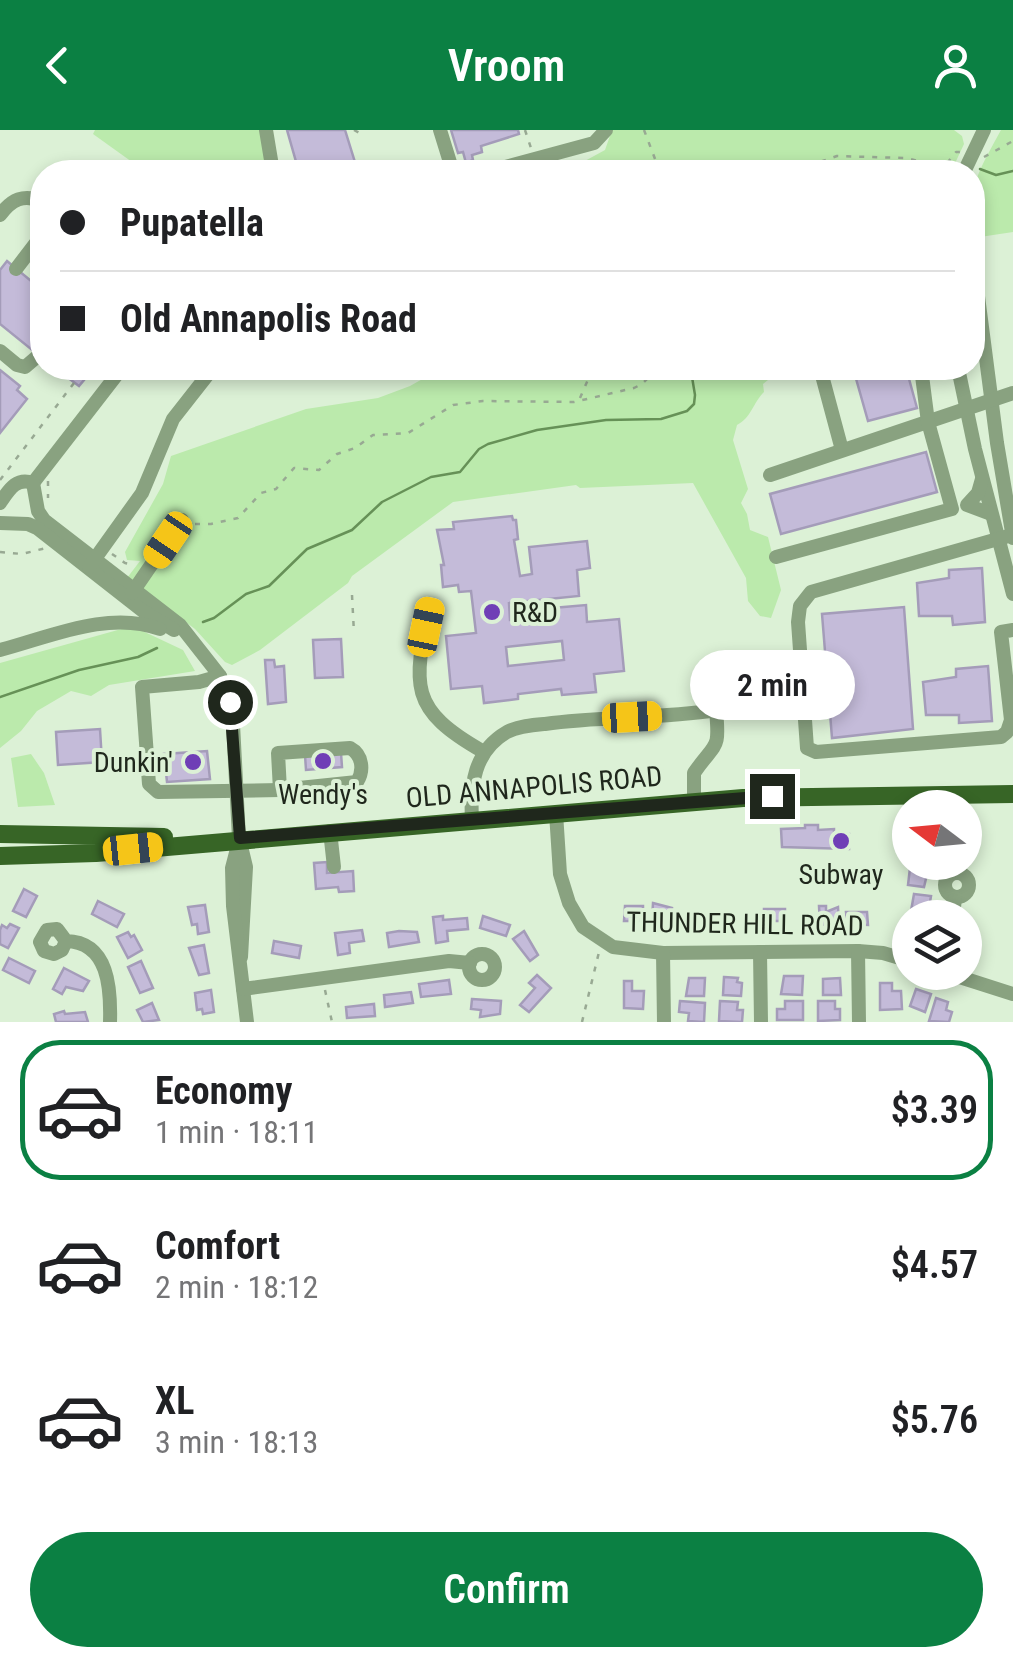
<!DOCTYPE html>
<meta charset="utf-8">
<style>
:root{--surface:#fff;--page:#f2f2f2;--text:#202124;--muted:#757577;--line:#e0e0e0;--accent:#0b8043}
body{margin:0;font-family:"Roboto Condensed",sans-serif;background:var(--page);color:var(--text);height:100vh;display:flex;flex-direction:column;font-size:38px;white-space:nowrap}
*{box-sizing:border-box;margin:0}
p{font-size:32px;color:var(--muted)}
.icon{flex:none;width:55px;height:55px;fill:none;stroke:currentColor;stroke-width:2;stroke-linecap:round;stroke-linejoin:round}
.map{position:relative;height:892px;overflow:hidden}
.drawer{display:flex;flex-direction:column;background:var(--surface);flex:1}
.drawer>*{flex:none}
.banner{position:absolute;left:30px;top:30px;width:955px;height:220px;border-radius:40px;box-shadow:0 5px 15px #0003;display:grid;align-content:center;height:220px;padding:0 30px;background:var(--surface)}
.needle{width:65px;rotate:286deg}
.controls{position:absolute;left:892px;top:660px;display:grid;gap:20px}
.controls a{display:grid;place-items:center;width:90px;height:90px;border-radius:50%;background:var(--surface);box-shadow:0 5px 15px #0003;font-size:50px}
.end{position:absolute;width:45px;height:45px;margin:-22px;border:12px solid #1f271c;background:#fff;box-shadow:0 0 0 5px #fff}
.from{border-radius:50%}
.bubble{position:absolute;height:70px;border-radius:35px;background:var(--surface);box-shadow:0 5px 15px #0003;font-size:32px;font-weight:600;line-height:70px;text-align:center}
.car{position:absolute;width:30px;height:60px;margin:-30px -15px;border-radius:12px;box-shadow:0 0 8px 2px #0007;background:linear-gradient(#f5c518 24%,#345 0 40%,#f5c518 0 76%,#345 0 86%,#f5c518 0)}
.banner b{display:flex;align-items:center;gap:35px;height:95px;font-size:38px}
.banner b+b{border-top:2px solid var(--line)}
.banner i{width:25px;height:25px;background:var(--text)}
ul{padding:18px 0 0;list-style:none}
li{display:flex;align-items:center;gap:30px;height:140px;margin:0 20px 15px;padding:0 10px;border:5px solid transparent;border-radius:40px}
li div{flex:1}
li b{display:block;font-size:38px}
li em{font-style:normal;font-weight:600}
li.active{border-color:var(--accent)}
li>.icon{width:90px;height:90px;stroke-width:1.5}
.primary-button{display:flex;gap:20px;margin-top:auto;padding:20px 30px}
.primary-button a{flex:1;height:115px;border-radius:60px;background:var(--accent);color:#fff;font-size:40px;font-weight:600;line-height:115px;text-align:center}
header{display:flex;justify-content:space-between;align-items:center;height:130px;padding:0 30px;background:var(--accent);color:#fff;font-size:45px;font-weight:600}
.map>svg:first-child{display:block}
.green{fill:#bbeaac}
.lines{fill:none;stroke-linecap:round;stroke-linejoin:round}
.stream{stroke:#669157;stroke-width:2.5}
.building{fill:#c4bbd9;stroke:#a49cb9;stroke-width:2.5;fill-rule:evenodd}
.path{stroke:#98a993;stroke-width:2.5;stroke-dasharray:5 8;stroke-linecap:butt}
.minor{stroke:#89a280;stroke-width:14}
.major{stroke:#376526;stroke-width:18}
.route{stroke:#1f271c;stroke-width:12}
.poi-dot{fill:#6f3fb6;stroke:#dcf1d6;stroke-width:4}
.labels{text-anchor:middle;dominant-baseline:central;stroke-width:8;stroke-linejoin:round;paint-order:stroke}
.poi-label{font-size:28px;fill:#1f271c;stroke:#dcf1d6}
.street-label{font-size:28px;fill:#1f271c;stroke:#dcf1d6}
</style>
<header><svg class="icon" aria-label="back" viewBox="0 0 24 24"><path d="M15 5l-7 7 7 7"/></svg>Vroom<svg class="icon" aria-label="person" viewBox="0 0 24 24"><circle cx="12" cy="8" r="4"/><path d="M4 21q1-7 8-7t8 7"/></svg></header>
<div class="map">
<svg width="1013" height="892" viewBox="0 0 1013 892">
<rect width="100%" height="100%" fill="#dcf1d6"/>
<g class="green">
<path d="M95,0H266L273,42H146L93,4Z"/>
<path d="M612,0H954L962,6L964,14L951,42H547L583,32L605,20Z"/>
<path d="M1001,0H1013V102L980,107C957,71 984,32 1001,0Z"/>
<path d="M442,238H769L768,250L763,254L764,262C753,273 751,288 737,295L733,310L748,359L741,373L747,384L750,400L768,407L781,460L771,488L760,486L748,471L746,448L693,353L580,358L576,355L453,372L352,446L348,453L260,520L232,535L225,532L195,499L127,448L140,431L127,430L125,422L163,354L171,326L306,279L378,268L410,256Z"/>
<path d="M132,496L183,520L195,541L109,555L91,566L71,561L37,581L21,601L0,618V533Z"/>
<path d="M31,624L44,643L55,675L18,677L11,628Z"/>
</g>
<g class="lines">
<g class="stream">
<path d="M980,39L996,45L1013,41"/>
<path d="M851,42L864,39L876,42"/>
<path d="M203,492L214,488L246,464L269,456L307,419L352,400L382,372L431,347L460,342L479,319L488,314L537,300L606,290L661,289L687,281L694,274L695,265L692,247L696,238"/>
<path d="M0,567L79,540L138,527L157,518"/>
</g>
</g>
<g class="building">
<path d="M287,0H345L358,42H299Z"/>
<path d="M451,0H518L519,4L481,16L482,22L472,25L473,30L466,33L463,22L458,23Z"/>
<path d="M7,131L42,160V228L0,194V140Z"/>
<path d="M55,238H94L79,256Z"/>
<path d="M853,238H906L917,278L868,291Z"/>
<path d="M0,240L20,256L17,260L27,269L0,303Z"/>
<path d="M926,322L937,362L781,404L770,364Z"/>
<path d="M512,386L513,390H516L518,409L514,410L520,446L532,444L529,417L587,411L590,438L577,440L579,466L509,473L510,490L553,486V478L586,475L587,492L619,489L624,541L594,544L596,562L562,565L561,559L518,564V569L484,573L482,556L451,559L446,506L476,503L471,461L459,462L458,455L443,457L441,435H444L437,400L454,399L453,392ZM562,511L564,530L508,536L506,517Z"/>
<path d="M982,438L985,492L953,495L952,486H919L917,453L949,448V440Z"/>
<path d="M904,477L913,599L832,608L822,484Z"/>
<path d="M341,509L343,547L315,548L313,510Z"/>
<path d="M265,530H274L275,537L284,536L286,572L268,574Z"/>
<path d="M988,536L992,591L959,593V585H926L923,552L956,547V539Z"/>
<path d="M100,599L102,632L58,635L56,602Z"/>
<path d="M207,621L210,649L167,652L164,624Z"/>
<path d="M341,623L342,637L306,640L305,625Z"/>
<path d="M805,695H818V700L834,699V705L849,704V719L782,717L781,699L805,698Z"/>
<path d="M327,732V743L353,741L354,761L339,762L338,757L316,759L314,733Z"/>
<path d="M910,738L928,740L924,757L908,755Z"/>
<path d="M24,759L37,766L26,787L13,781Z"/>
<path d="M914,764L931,766L928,784L911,781Z"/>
<path d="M98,771L124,784L117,797L92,784Z"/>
<path d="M653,773L672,778L671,791L652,790Z"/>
<path d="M205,775L209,802L198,804L197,794L192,795L188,777Z"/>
<path d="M625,776H643V791H624Z"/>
<path d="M819,776H826V782L838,777L839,794L820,795Z"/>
<rect x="764" y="779" width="21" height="12"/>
<path d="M846,782H867L868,795L847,794Z"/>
<rect x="682" y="784" width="19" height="13"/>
<path d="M443,786V790L467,788L468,799L447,801L448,811L436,813L433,787Z"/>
<path d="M483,786L510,795L506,806L480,798Z"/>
<path d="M10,794L19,798L8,818L0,814V800L2,795L7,798Z"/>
<path d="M362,800L364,811L349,813L350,823L338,825L335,803Z"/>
<path d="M399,801L417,802L419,812L389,817L387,803Z"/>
<path d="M524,801L538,825L530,831L513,809Z"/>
<path d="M128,802L131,807L134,805L142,820L128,828L117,807Z"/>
<path d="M274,811L301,816L299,828L272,823Z"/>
<path d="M204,815L209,843L199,845L189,818Z"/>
<path d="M9,828L35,841L29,853L3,840Z"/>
<path d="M141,831L153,858L140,863L128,837Z"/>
<path d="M64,838L89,851L83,861L66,857L62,864L53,859Z"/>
<path d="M537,845L551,858L529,882L520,875L535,858L529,853Z"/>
<path d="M784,846H803L802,865L781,864Z"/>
<path d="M724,847L738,848L737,852L742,853L741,866L723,865Z"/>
<path d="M689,848H705L704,866H686Z"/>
<path d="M840,848L841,865H823V849Z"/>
<path d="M449,850L451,864L421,867L419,854Z"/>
<path d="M624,851H632V861H644L643,879L624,878Z"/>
<path d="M880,853H892V861H901L902,879L880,880Z"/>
<path d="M916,859L931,864L925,882L910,876Z"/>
<path d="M211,860L214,882L203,884L202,879L197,880L195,863Z"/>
<path d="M411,862L413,873L385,877L384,865Z"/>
<path d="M936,868L948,872L946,880L952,882L949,892L929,891Z"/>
<path d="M472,869L501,871L500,884L480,887L481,880L471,879Z"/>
<path d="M680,871L705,873L704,892L688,891L689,883L679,882Z"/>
<path d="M720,871L738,872L737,880H743L742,892L719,891Z"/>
<path d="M785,871H803V890H777V879H785Z"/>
<path d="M818,871H835V879H840V890L818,891Z"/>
<path d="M152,873L159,890L143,892L137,880Z"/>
<path d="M374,874L375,886L347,888L346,877Z"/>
<path d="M64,881L65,884L85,882L88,892H56L54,884Z"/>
</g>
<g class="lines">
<g class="path">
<path d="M354,0L363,5"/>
<path d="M525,0L531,18"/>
<path d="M644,0L660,42"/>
<path d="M984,27L1013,11"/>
<path d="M745,42L770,34L811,35L837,26L906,28L944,37L956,22H962"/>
<path d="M580,268L590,245L600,238"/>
<path d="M0,350L74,253"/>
<path d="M48,351V368"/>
<path d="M195,394H211L238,388L261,363L276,359L294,338L319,340L337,324L355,318L373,305L408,303L453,275L483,271L574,272L634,258L642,254L658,238"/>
<path d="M0,422L22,424L46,418"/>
<path d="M112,424L125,433L135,435"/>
<path d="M352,465L354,503"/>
<path d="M325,860L332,892"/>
<path d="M582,892L599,822"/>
</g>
<g class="minor">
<path d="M266,0L273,42"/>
<path d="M440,0L453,42"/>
<path d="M487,42L594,13L606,0"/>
<path d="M964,42L984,0"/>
<path d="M0,85C12,69 23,64 42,71"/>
<path d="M972,120L997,313L1013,408"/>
<path d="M16,139L42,105"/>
<path d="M0,221L17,235L25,237L39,225"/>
<path d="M820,238L842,320"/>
<path d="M958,238L975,319L1013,464"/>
<path d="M770,345L1013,263"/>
<path d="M982,349L978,363L967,375L991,384"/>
<path d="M33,353L122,238"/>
<path d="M0,373C9,360 16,347 33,353L38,381L44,390L180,495L220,546L233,594L239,708L246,737L241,827"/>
<path d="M0,393L28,394L37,398L143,481L174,500"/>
<path d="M1012,405L811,462L800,476L798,492L807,618L816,622L1001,607L1007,602L1011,590L1001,502L1013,500"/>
<path d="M776,427L952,379L928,292L921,238"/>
<path d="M89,437L142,363L173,289L213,238"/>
<path d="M132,463L182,390"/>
<path d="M430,476C413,556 408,579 484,622"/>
<path d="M0,520C50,507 108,480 160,499"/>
<path d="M220,546L199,552L142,557L149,654L158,662L280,660"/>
<path d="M350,618C363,625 364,641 357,652L280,660L278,623Z"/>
<path d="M556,683L560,744L569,773L583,797L613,817L663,823L858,821L883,823L910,831"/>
<path d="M472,690C470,655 474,621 507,602C519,596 533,595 545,594C602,586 660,589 716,580C720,622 716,611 694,643V671"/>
<path d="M330,701L334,737"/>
<path d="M238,715L232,738L233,776L247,892"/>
<circle cx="957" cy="755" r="12"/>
<path d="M953,788L955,767"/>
<path d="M66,811L62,820L54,824L44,821L40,812L47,800L57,799L66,811C109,812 111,859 110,892"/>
<path d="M858,821L859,892"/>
<path d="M760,822L761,892"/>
<path d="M663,823L664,892"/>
<circle cx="482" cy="837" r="13"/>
<path d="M944,842L1013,864"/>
<path d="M243,859L449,831L470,833"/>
</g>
<g class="major">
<path d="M0,704L164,707"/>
<path d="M0,726L96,723L743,668L1013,664"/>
</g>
</g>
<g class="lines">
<path class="route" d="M230,572L240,708L772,666"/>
</g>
<g class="poi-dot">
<circle cx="492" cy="482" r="10"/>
<circle cx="323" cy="631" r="10"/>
<circle cx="193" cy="632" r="10"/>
<circle cx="841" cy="711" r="10"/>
</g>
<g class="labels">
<g class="poi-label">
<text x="512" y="482" text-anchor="start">R&amp;D</text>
<text x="173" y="632" text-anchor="end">Dunkin'</text>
<text x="323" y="664">Wendy's</text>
<text x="841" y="744">Subway</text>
</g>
<g class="street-label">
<text transform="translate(534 657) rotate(-5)">OLD ANNAPOLIS ROAD</text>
<text transform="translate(745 794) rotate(1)">THUNDER HILL ROAD</text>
</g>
</g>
</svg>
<div class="controls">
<a><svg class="needle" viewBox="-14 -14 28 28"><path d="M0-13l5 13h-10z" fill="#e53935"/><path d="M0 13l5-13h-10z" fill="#757577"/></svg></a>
<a><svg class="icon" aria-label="layers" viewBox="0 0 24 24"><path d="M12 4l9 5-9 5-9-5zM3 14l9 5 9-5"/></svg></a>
</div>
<i class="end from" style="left:230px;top:572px"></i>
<i class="end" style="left:772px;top:666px"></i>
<div class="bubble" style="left:690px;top:520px;width:165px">2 min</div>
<i class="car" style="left:168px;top:410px;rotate:214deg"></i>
<i class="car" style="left:426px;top:497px;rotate:12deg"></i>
<i class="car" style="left:632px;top:587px;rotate:87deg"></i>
<i class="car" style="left:133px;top:719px;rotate:84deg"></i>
<div class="banner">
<b><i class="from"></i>Pupatella</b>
<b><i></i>Old Annapolis Road</b>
</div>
</div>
<section class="drawer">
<ul>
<li class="active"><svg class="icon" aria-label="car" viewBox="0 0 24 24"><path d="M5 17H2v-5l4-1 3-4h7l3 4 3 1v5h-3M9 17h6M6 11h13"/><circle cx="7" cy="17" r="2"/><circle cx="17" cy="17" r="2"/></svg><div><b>Economy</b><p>1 min · 18:11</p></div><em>$3.39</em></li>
<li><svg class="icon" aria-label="car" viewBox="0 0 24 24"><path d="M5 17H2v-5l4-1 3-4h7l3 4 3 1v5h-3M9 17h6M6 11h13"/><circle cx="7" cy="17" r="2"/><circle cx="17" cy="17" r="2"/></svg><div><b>Comfort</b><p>2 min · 18:12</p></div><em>$4.57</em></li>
<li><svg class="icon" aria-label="car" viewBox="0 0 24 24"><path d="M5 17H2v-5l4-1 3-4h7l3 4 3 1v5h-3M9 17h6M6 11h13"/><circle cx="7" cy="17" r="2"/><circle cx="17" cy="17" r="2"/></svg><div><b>XL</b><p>3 min · 18:13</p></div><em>$5.76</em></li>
</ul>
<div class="primary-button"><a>Confirm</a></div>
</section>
